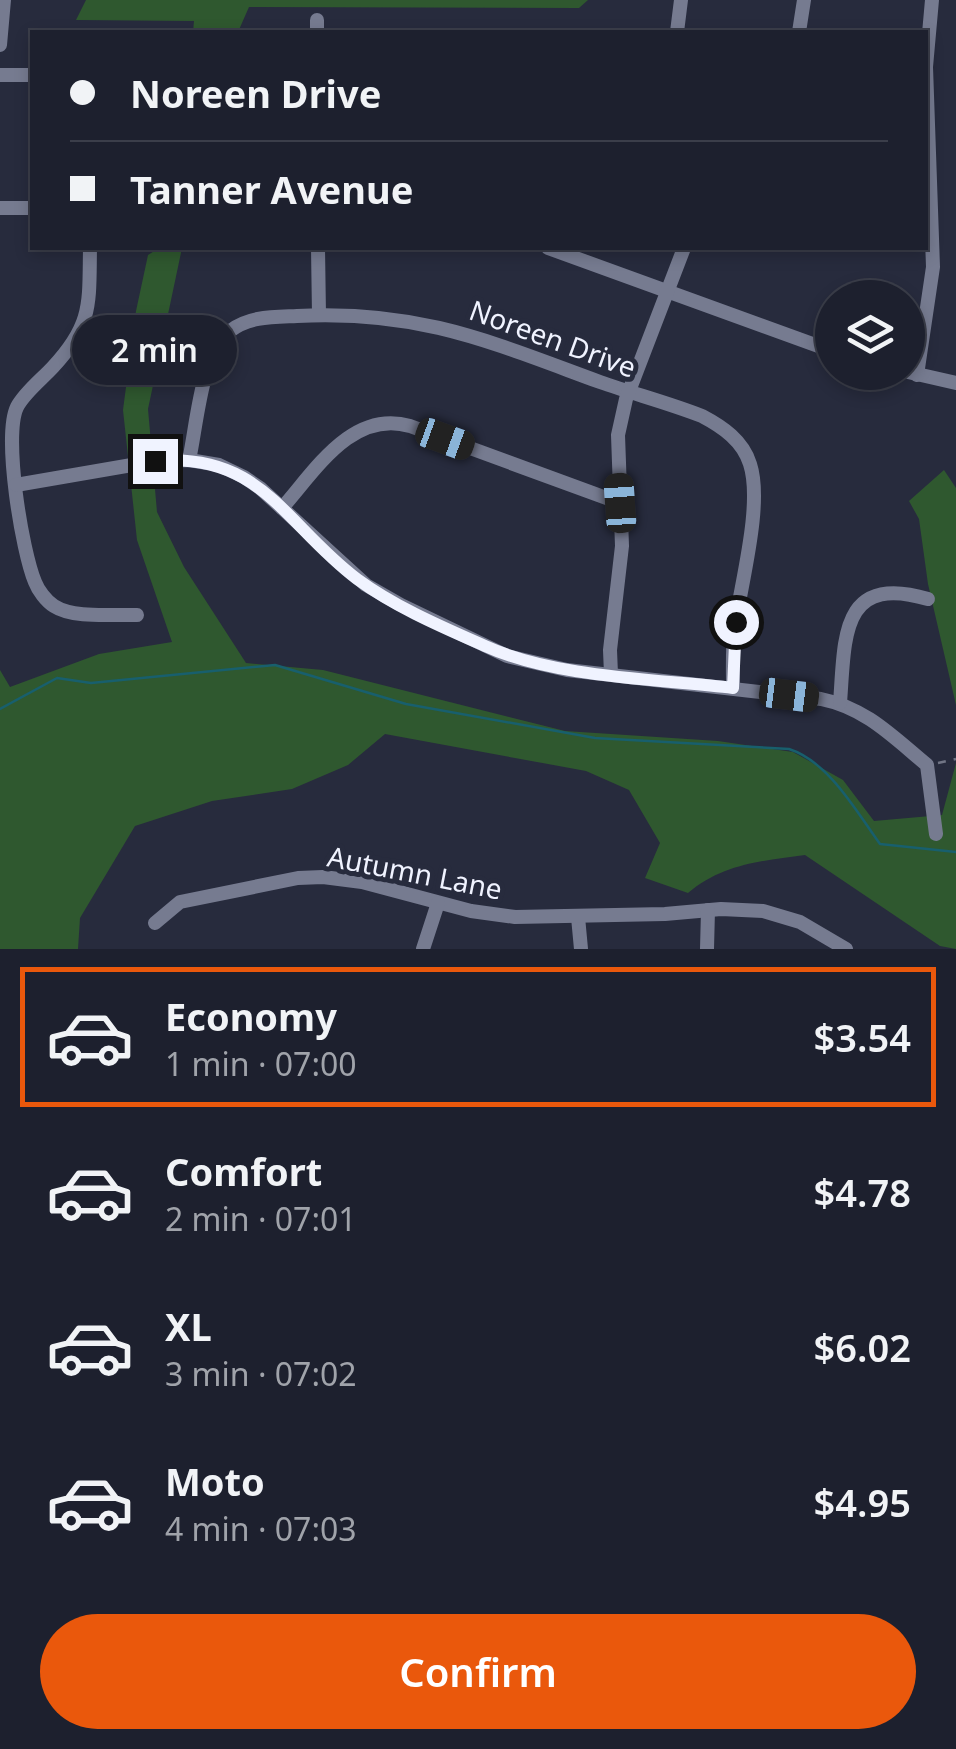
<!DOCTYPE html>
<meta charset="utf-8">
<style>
:root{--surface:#1d202e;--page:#252836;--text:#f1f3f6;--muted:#a0a3aa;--line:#3b3e4a;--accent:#ea580c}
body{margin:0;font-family:"Noto Sans",sans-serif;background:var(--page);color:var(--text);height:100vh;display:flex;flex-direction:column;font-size:38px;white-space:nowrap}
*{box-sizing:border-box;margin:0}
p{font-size:32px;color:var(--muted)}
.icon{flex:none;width:55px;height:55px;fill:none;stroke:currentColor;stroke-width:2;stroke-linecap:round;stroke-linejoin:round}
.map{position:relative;height:949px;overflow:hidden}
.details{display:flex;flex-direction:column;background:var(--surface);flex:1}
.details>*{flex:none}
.banner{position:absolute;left:30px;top:30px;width:898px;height:220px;border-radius:0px;box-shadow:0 5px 15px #0003,0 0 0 2px var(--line);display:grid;align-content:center;height:220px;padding:0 40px;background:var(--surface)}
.controls{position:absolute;left:815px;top:280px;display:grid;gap:20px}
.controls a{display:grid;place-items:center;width:110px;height:110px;border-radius:50%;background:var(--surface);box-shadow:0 5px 15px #0003,0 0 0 2px var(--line);font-size:50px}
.end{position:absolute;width:45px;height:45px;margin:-22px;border:12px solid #f0f3ff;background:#111;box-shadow:0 0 0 5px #111}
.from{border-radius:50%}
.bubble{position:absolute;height:70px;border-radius:35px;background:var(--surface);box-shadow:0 5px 15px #0003,0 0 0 2px var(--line);font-size:32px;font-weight:600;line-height:70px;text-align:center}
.car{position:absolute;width:30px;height:60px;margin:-30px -15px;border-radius:12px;box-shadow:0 0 8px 2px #0007;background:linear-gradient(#222 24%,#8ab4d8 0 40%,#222 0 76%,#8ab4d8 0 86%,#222 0)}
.banner b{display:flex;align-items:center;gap:35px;height:95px;font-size:38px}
.banner b+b{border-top:2px solid var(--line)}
.banner i{width:25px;height:25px;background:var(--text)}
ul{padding:18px 0 0;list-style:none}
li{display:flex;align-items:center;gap:30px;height:140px;margin:0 20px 15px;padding:0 20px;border:5px solid transparent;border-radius:0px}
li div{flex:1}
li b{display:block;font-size:38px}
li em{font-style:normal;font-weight:600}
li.active{border-color:var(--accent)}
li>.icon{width:90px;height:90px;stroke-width:1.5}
.button{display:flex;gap:20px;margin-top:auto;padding:20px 40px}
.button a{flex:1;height:115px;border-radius:60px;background:var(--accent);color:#fff;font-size:40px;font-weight:600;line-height:115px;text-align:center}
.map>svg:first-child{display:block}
.green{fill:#2f582f}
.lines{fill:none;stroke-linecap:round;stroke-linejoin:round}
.stream{stroke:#185f6d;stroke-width:2.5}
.path{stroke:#717585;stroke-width:2.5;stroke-dasharray:8 8;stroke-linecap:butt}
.minor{stroke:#767b90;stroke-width:14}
.route{stroke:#f0f3ff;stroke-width:12}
.labels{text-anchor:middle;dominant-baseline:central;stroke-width:10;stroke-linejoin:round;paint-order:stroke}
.street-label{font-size:28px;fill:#f0f3ff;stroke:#272b3d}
</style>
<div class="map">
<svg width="956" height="949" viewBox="0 0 956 949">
<rect width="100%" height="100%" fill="#272b3d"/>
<g class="green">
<path d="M86,0H588L579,8L249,7L238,32H193L194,21L76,20Z"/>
<path d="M159,248H182L148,409L157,512L184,567L246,663L323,670L565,731L718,741L793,752L843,780L874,821L942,815L956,763V949L940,946L805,855C760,861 723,864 688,893L645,878L660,843L629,790L586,771L385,734L348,765L292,789L212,801L135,826L80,918L78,949H0V670L10,687L99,654L172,642L137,540L123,410L136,311L148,255Z"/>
<path d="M944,470L956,488V705L928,584L919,519L909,501Z"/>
</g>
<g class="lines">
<path class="stream" d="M0,709L57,678L91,683L275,665L406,704L595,738L789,749C829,762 856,811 880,844L956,852"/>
<path class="path" d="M938,763L956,759"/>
<g class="minor">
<path d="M317,20V32"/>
<path d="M677,32L681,0"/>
<path d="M799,32L804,0"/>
<path d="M0,45L4,0"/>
<path d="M0,75H32"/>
<path d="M0,208H32"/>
<path d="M90,248C89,303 93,324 53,367C42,379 24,393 17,407C3,436 22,551 35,582C38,590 46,601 54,606C74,619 113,614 137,615"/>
<path d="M318,248L319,315"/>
<path d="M548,248L832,351"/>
<path d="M908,372L956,383"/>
<path d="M917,375L933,267L926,67L932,0"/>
<path d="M189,460C197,425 201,353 230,331C249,316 274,317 297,316C420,310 488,341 600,382C634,394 669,403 702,416C723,427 743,441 750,464C763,504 741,583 735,626C732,646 733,667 733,688"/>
<path d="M16,485L155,461L189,460L219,465L244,477L260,488L366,585L401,605L507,656L567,670L821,699C866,708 893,737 927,765L936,834"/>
<path d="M282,508C315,471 352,409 410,426L620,503"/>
<path d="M611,674L610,650L622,546L618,435L626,399L684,248"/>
<path d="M840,703C845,638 840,573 928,599"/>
<path d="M578,917L581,949"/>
<path d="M155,923L180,902L298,878L323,877L362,882L471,911L515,917L665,914L721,909L763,911L800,922L846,949"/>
<path d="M423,949L438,903"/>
<path d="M707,949L708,910"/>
</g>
</g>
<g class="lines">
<path class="route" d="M155,461C262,452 284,524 357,579C395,607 442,627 485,646C556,678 656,679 733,688L736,622"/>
</g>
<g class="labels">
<g class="street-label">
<text transform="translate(553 338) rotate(20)">Noreen Drive</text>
<text transform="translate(415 872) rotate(11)">Autumn Lane</text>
</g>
</g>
</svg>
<div class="controls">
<a><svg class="icon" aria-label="layers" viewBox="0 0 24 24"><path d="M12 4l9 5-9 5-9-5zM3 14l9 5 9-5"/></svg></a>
</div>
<i class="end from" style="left:736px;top:622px"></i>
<i class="end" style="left:155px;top:461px"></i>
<div class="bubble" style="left:72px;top:315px;width:165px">2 min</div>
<i class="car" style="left:445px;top:439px;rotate:110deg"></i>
<i class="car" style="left:620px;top:503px;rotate:356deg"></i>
<i class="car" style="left:789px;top:695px;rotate:97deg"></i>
<div class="banner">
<b><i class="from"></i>Noreen Drive</b>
<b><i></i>Tanner Avenue</b>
</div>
</div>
<section class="details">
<ul>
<li class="active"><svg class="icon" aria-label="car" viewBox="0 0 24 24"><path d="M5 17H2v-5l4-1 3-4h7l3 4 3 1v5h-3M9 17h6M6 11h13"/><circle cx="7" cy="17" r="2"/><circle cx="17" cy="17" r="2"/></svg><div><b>Economy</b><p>1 min · 07:00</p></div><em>$3.54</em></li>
<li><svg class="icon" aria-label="car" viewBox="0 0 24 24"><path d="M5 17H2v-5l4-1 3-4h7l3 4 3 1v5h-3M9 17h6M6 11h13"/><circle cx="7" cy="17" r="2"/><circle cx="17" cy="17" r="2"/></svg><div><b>Comfort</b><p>2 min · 07:01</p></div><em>$4.78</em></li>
<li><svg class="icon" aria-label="car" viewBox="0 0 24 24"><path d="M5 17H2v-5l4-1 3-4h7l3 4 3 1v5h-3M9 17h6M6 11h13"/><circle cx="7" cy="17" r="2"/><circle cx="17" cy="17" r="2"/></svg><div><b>XL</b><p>3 min · 07:02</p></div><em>$6.02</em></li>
<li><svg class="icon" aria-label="car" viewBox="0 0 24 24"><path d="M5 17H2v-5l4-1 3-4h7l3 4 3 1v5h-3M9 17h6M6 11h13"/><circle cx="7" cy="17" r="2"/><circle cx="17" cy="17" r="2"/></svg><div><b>Moto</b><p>4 min · 07:03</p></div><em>$4.95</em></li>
</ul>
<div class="button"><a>Confirm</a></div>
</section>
